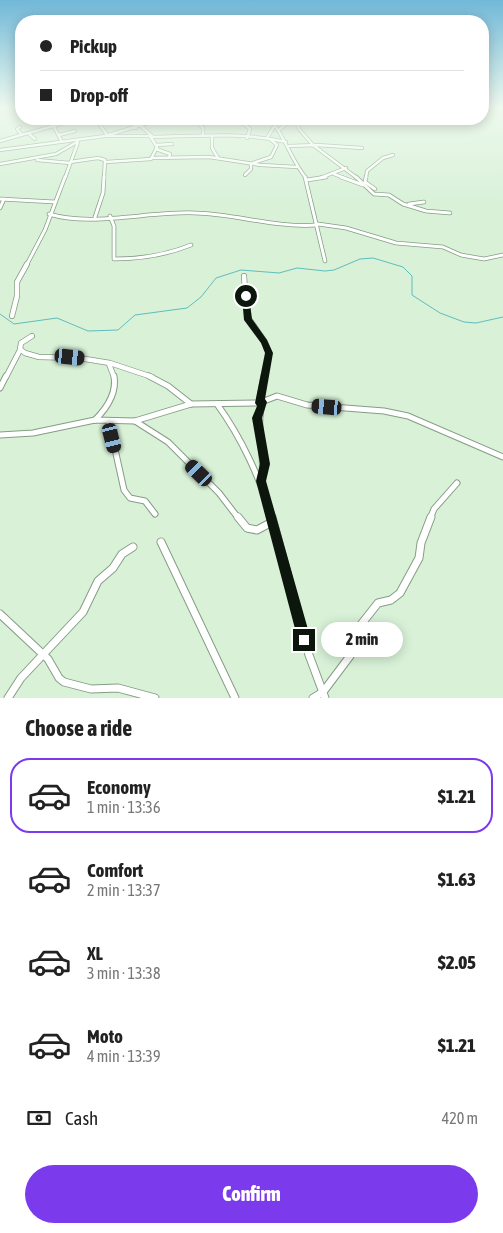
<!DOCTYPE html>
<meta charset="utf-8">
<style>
:root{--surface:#fff;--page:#f2f2f2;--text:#222;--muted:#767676;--line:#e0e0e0;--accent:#7c3aed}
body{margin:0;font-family:"Asap Condensed",sans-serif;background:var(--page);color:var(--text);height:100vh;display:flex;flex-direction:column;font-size:19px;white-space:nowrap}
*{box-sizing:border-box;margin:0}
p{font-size:16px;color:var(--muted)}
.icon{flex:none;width:28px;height:28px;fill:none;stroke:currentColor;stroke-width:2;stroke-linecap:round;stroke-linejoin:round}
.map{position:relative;height:698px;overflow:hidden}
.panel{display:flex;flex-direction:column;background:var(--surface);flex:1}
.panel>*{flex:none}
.guide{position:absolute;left:15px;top:15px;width:474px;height:110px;border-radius:20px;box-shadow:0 2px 12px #0003;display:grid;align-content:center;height:110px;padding:0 25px;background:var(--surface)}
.end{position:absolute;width:22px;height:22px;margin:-11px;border:6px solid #0d160d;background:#fff;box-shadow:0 0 0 2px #fff}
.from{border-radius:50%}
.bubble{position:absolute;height:35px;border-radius:18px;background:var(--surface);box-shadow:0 2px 12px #0003;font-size:16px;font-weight:800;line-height:35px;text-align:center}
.car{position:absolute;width:15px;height:30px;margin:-15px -8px;border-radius:6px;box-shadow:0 0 4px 1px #0007;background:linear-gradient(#222 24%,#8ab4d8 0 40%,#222 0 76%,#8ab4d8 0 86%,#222 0)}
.guide b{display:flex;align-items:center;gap:18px;height:48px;font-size:19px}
.guide b+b{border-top:1px solid var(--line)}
.guide i{width:12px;height:12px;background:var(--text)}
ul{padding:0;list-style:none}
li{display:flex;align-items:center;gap:15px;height:75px;margin:0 10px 8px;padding:0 15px;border:2px solid transparent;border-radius:20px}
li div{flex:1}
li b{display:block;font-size:19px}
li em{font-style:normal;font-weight:800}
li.selected{border-color:var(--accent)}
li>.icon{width:45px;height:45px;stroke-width:1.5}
h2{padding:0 25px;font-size:22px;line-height:60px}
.pay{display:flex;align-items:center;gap:12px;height:55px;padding:0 25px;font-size:19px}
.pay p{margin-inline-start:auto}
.action{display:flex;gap:10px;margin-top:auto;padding:10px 25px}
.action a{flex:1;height:58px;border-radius:30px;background:var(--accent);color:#fff;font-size:20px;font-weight:800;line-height:58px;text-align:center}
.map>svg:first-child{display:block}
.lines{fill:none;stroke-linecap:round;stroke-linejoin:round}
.stream{stroke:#5fbdbf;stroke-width:1}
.minor-far4-casing{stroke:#859d85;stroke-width:4}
.minor-far3-casing{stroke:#859d85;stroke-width:4.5}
.minor-far2-casing{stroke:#859d85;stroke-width:6}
.minor-far1-casing{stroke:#859d85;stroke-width:7}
.minor-casing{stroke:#859d85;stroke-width:9}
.minor-far4{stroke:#fff;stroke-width:2.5}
.minor-far3{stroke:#fff;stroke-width:3}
.minor-far2{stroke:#fff;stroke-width:4.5}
.minor-far1{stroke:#fff;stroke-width:5}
.minor{stroke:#fff;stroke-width:7}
.route{fill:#0d160d}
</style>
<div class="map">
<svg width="503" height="698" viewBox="0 0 503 698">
<rect width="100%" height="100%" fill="#d8f1d7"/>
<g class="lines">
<path class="stream" d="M0,314L14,324L57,318L88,331L118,330L135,315L187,308L201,297L216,278L241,270L279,273L297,268L325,271L334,270L360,259L373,258L403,267L412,276V295L440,313L464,322L476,323L503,317"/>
<defs>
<g id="minor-far4">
<path d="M96,119L107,135"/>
<path d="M130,119L136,128"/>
<path d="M194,119L203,128V136"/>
<path d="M270,119C286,138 291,160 306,178"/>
<path d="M295,119L299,129L313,145"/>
<path d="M198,121L215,123"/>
<path d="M244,124L250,129L247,138"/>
<path d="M53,125L62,142"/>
<path d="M141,126L153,137C196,136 244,132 286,142"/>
<path d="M20,127L17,129L21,134"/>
<path d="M279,130L292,119"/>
<path d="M29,133L77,119"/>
<path d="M59,135L75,131"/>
<path d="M106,136H150"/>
<path d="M212,136V148L218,158"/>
<path d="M267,138L275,125"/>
<path d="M0,141L28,133L35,139"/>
<path d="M156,145L172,144"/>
<path d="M313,145L357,178"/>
<path d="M289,146L317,145L362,148"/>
<path d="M156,149L170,154L169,158"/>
<path d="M0,150L105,136L161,119"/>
<path d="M151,158L209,157L261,165L297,167"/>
<path d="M37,160L70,163"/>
<path d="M70,162L98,158L105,160L104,178"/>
<path d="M106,162L151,159L157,147L150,136"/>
<path d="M253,163L271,157L277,145L270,139"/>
<path d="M0,164L56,154L77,142"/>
<path d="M334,174L344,178"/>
<path d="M245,175L251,169V164"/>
<path d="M65,178L78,142"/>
<path d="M320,178L346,168"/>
<path d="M366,178L367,171L383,158L393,155"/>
</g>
<g id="minor-far3">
<path d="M305,177L325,261"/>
<path d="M341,177L363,185"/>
<path d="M356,177L374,194L389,195L403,204L426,211L450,213"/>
<path d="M366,177L365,182L375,189"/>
<path d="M307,180L326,177"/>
<path d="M0,199L55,202"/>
<path d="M409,204L424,202"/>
<path d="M0,208L4,199"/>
<path d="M49,214C91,227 150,211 195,213C236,214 275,228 317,225"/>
<path d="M110,216L114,226V259C141,259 166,255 191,245"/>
<path d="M95,217L103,193L104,177"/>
<path d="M318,224L346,228L396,243L443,247L461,255L484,259L503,255"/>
<path d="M26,266L45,230L65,177"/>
</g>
<g id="minor-far2">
<path d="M244,276L247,316L265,342L269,353L264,377"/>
<path d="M12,316L17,296V282L27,264"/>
<path d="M32,336L21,343L20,349L25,353L39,357L79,358L110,363L152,377"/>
<path d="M109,364L114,377"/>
<path d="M6,377L20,350"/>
</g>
<g id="minor-far1">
<path d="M149,376L168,386L191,404"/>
<path d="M0,388L6,376"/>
<path d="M259,403L264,376"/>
<path d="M217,404C243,440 259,477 273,519"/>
<path d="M95,420C107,408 117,393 114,376"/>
<path d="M135,421L168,442L219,493L239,519"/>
<path d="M109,422L124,490L130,498L145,501L155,514"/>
<path d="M0,435L33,433L95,420L135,421L191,404L259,403L277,396L307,405L384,411L408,416L503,457"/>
<path d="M261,481C267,454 254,428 263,402"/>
<path d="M430,519L434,509L457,483"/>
</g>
<g id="minor">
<path d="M238,517L247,528L257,530L272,522"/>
<path d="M272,517L309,655L325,698"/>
<path d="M161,542L235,698"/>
<path d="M0,614L48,659L59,678L64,682L91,689L118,688L155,698"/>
<path d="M8,698L21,678L83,612L98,581L113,568L122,554L133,547"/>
<path d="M313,698L323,692L350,656L359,627L378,603L391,600L400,593L419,558L421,543L431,517"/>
</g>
</defs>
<use href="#minor-far4" class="minor-far4-casing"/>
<use href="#minor-far3" class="minor-far3-casing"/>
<use href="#minor-far2" class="minor-far2-casing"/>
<use href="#minor-far1" class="minor-far1-casing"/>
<use href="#minor" class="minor-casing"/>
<use href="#minor-far4" class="minor-far4"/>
<use href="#minor-far3" class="minor-far3"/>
<use href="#minor-far2" class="minor-far2"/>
<use href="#minor-far1" class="minor-far1"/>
<use href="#minor" class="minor"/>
</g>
<linearGradient id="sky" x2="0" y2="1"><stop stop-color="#71b8d8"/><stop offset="0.52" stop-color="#edf9ed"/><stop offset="1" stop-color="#edf9ed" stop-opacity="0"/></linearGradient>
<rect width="503" height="206" fill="url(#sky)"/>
<path class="route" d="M246,294L249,296L252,319L267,340L273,353L265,399L267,402L262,418L270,464L266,481L311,640L309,644L304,646L300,644L298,640L256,481L260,464L252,418L257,406L255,403L265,353L261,343L244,320L242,296Z"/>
</svg>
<i class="end from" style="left:246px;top:296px"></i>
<i class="end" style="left:304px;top:640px"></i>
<div class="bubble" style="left:321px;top:622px;width:82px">2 min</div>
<i class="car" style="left:70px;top:357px;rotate:96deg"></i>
<i class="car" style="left:327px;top:407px;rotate:275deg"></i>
<i class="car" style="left:112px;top:438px;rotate:166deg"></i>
<i class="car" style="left:199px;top:473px;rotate:314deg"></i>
<div class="guide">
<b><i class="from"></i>Pickup</b>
<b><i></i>Drop-off</b>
</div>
</div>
<section class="panel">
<h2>Choose a ride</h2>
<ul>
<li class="selected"><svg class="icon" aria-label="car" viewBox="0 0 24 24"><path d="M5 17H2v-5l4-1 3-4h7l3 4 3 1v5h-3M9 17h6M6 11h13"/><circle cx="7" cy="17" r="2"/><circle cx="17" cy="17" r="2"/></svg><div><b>Economy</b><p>1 min · 13:36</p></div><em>$1.21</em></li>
<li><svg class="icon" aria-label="car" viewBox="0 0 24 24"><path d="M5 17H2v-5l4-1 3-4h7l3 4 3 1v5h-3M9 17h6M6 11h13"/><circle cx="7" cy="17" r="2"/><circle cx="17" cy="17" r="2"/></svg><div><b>Comfort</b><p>2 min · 13:37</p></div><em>$1.63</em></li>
<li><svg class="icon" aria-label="car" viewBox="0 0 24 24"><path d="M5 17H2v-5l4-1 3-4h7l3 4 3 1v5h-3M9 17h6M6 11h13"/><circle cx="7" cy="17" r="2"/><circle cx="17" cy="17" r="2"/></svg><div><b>XL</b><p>3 min · 13:38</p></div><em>$2.05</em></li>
<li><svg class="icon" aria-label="car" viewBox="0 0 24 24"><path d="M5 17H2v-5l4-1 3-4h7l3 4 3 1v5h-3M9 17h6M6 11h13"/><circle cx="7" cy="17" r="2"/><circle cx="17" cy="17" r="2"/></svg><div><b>Moto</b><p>4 min · 13:39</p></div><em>$1.21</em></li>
</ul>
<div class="pay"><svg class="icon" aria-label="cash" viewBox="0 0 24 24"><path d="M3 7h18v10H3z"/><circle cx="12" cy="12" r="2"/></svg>Cash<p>420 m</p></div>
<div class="action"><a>Confirm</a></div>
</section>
